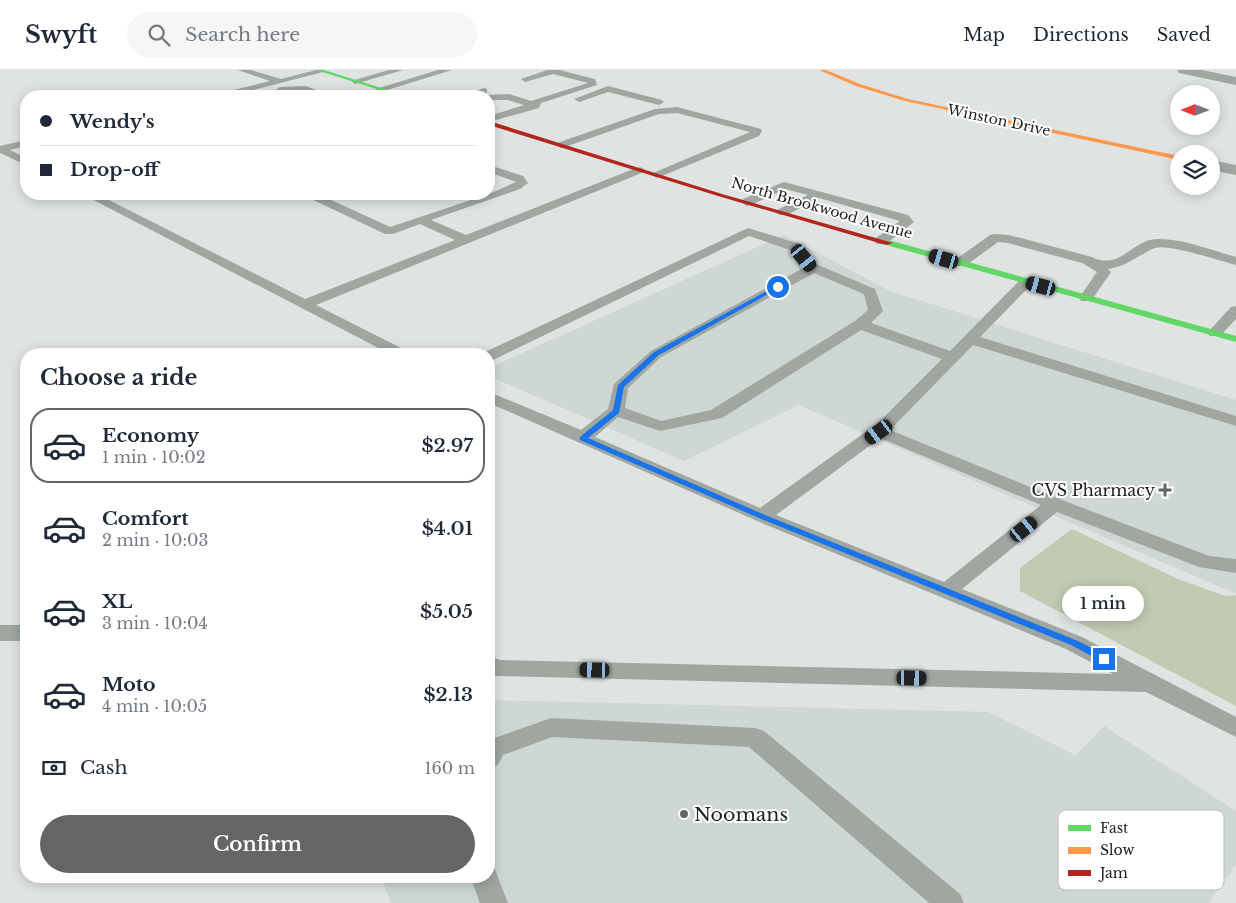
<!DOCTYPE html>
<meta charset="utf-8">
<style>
:root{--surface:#fff;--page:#f6f6f7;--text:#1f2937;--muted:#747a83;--line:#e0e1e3;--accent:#636664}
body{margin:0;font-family:"Libre Baskerville",serif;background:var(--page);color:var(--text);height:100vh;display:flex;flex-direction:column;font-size:19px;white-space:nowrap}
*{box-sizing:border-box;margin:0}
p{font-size:16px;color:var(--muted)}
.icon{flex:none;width:28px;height:28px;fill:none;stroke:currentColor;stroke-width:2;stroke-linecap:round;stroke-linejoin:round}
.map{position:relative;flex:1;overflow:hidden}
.details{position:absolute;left:20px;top:278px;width:475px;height:535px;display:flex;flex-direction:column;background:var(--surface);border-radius:20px;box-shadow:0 2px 12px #0003}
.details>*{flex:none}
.guide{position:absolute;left:20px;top:20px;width:475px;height:110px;border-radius:20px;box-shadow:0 2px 12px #0003;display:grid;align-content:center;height:110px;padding:0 20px;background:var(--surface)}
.needle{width:32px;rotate:270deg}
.controls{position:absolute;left:1170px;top:15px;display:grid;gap:10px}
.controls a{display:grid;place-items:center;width:50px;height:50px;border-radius:50%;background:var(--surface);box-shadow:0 2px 12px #0003;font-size:25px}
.end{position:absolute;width:22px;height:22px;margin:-11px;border:6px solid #1a73e8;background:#fff;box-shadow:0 0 0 2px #fff}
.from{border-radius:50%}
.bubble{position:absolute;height:35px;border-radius:18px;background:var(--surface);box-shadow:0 2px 12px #0003;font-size:16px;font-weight:600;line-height:35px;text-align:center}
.car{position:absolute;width:15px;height:30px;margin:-15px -8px;border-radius:6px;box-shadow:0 0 4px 1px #0007;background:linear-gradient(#222 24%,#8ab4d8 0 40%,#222 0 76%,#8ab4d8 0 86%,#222 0)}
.guide b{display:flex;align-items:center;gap:18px;height:48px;font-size:19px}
.guide b+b{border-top:1px solid var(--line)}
.guide i{width:12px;height:12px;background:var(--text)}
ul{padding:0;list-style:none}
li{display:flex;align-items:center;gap:15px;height:75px;margin:0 10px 8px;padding:0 10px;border:2px solid transparent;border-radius:20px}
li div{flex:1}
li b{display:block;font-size:19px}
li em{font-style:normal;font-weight:600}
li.selected{border-color:var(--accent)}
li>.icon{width:45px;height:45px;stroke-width:1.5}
h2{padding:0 20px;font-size:22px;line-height:60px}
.pay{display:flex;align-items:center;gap:12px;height:55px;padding:0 20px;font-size:19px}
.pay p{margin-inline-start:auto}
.button{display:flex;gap:10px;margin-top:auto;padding:10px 20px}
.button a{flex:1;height:58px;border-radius:30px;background:var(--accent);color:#fff;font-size:20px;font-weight:600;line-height:58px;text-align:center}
header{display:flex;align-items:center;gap:30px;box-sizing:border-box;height:70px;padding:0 25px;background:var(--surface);border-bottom:1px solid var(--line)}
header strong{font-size:24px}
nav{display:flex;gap:28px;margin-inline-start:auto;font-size:18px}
.search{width:350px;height:45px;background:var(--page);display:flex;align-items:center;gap:12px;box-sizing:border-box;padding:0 18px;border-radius:28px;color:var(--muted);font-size:19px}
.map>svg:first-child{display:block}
.built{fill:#ced7d3}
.green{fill:#c2cab2}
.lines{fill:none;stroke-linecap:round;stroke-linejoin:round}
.lane{fill:#9fa7a0;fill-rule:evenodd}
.street{fill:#9fa7a0;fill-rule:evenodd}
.fast{fill:#63d668;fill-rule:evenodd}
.slow{fill:#ff974d;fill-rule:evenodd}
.jam{fill:#b3261e;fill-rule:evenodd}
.route{fill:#1a73e8}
.poi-dot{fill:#636664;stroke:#fff;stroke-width:2}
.labels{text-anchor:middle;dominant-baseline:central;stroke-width:4;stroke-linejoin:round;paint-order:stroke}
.far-street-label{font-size:14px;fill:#202221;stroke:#fff}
.poi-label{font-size:16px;fill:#202221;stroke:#fff;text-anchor:end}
.near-poi-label{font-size:19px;fill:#202221;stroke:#fff;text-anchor:start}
.key{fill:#fff;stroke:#bcbdbc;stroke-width:1}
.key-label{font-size:14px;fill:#202221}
</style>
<header>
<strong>Swyft</strong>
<div class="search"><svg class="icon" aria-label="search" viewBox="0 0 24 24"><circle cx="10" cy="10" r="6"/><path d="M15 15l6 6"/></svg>Search here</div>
<nav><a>Map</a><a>Directions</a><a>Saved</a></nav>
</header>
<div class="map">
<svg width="1236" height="833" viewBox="0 0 1236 833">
<rect width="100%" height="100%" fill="#dfe3e1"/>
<g class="built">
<path d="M784,165L890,221L1236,330V524L799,335L684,391L489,306V298Z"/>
<path d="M489,630L988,642L1076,685L1104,656L1236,741V794L1209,833H391L381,806H489Z"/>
</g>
<path class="green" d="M1072,459L1178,509L1225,526L1236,525V636L1020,521V498Z"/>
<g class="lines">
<g class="lane">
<path d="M238,0H251L281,9L316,0L327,1L230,26H216L217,24L270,11Z"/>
<path d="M389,0H403L355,14L351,11Z"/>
<path d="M438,0H452L384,21H378L376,19Z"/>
<path d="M547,0H559L595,9L597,15L541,33L539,38L489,52V46L524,35L508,30H489V26L486,25L509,24L531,31L588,13L553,4L525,12L521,9Z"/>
<path d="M306,16L332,26C321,27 313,22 303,22C294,21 283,25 275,20L280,17Z"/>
<path d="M608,16L662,30L664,32L659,35L608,22L579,32L574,29Z"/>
<path d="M484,18L487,19V23L475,26H461Z"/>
<path d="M677,37L761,59L762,61L759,66L657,108L651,105L653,103L750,62L677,43L659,44L565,77L561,78L556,75L557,73L655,39Z"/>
<path d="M26,70V76L10,80L26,88V95L0,83V76Z"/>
<path d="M489,95L523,106L528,113L520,119L431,150L466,165L636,98L640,97L646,100L644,102L316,235L407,281L410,284H390L82,124H97L305,229L455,170L420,154L393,164H385L305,126L303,124H318L390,157L489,124L516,112L489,102Z"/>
<path d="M784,112L908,145L914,152L886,174H876L875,171L876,168L900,151L819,128L787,145H779L777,142L779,139L808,125L785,119L751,135L747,136L741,132L743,129Z"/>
<path d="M748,158L800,174L818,195L875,219L883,241L871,253L950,281L1021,209H1031L1033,212L1031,215L980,267L1236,346V356L973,275L890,360L1062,430L1209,486L1236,489V503L1199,497L1057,442L962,519L1082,567L1236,647V667L1146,622L496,606L489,604V586L500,590L1113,604L1066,579L755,450L489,333V322L581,360L608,339L614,314L651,281L805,197L790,180L749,166L495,289L489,291V284L483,283ZM814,203L864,224L868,240L855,251L711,340L661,351L625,338L628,318L661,287ZM861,260L942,289L878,353L760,438L595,367L618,347L660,361L722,348ZM880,368L1041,435L944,512L776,445Z"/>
<path d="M995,164L1009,165L1092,187C1120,201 1132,170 1156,169C1182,168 1211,180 1236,187V195C1220,191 1167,173 1155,178C1138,185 1128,196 1108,199L1111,202L1091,231H1081L1079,228L1097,202L1082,193L1008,173L998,172L965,196H955L953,193L955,190L990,165Z"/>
<path d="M1236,236V249L1220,266H1210L1207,263L1210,260L1231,237Z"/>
<rect x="0" y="555" width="26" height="16"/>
<path d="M551,648L755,658L764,661L960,824L964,833H929L749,677L552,667L503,685L498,695L489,698V670Z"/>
<path d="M489,795L494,797L508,833H480L470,806H489Z"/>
</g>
<g class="street">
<path d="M1177,0H1202L1236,7V15L1179,3Z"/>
<path d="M1211,90L1236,95V105L1211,100Z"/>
</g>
<g class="fast">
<path d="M316,0H324L407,26H399Z"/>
<path d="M886,171H892L1236,266V272L886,175Z"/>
</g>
<path class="slow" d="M819,0H826L860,14L908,29L1179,86V90L905,31L856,16Z"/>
<path class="jam" d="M489,51L722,124L893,173L886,175L718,126L489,55Z"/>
</g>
<path class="route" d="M776,216L781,217L659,285L624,317L619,343L588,368L765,445L1078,571L1108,586V591H1101L1071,575L759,448L580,370V367L613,340L618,315L654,282Z"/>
<g class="poi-dot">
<path d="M1162.5 412.5h5v5h5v5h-5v5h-5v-5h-5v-5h5z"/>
<circle cx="684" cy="744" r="5"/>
</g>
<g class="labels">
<g class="far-street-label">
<text transform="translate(999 50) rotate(12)">Winston Drive</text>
<text transform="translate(822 138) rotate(16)">North Brookwood Avenue</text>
</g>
<g class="poi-label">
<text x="1155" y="420">CVS Pharmacy</text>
</g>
<g class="near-poi-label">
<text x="694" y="744">Noomans</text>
</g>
</g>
<rect x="1058" y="740" width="166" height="80" rx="8" class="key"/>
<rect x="1068" y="755" width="23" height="6" fill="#63d668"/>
<rect x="1068" y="777" width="23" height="7" fill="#ff974d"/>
<rect x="1068" y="800" width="23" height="6" fill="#b3261e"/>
<g class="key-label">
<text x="1100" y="763">Fast</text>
<text x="1100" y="785">Slow</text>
<text x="1100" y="808">Jam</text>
</g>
</svg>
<div class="controls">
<a><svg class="needle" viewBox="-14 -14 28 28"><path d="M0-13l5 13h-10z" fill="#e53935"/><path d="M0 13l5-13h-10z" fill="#747a83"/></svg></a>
<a><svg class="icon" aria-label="layers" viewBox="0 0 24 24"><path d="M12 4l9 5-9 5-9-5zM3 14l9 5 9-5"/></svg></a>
</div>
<i class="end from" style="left:778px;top:217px"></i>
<i class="end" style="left:1104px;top:589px"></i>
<div class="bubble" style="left:1062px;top:516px;width:82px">1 min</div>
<i class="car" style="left:804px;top:188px;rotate:141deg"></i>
<i class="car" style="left:944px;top:189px;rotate:286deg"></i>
<i class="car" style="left:1041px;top:216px;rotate:285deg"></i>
<i class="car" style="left:879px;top:362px;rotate:234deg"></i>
<i class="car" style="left:1024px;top:459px;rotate:51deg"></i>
<i class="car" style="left:595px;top:600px;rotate:271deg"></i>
<i class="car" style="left:912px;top:608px;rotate:91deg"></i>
<div class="guide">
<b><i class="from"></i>Wendy's</b>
<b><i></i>Drop-off</b>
</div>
<section class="details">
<h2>Choose a ride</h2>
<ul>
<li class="selected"><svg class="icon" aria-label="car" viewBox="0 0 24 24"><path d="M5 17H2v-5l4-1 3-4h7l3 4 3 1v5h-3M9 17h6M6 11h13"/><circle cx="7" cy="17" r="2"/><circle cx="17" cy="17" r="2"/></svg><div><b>Economy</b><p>1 min · 10:02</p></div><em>$2.97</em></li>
<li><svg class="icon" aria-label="car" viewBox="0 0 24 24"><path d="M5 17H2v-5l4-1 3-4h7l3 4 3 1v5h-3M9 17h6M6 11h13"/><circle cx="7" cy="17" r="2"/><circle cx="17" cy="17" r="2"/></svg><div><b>Comfort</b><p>2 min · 10:03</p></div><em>$4.01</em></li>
<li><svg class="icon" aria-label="car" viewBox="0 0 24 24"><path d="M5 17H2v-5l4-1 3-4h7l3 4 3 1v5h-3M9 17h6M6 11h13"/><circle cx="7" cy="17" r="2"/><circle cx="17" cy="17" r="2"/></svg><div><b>XL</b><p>3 min · 10:04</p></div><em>$5.05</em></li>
<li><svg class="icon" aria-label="car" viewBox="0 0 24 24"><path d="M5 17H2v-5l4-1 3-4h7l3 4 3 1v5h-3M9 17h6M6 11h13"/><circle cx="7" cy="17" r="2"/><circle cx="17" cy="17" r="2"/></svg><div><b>Moto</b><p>4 min · 10:05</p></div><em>$2.13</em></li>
</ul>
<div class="pay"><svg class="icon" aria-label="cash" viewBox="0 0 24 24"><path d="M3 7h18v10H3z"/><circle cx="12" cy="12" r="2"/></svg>Cash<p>160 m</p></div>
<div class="button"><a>Confirm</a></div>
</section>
</div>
